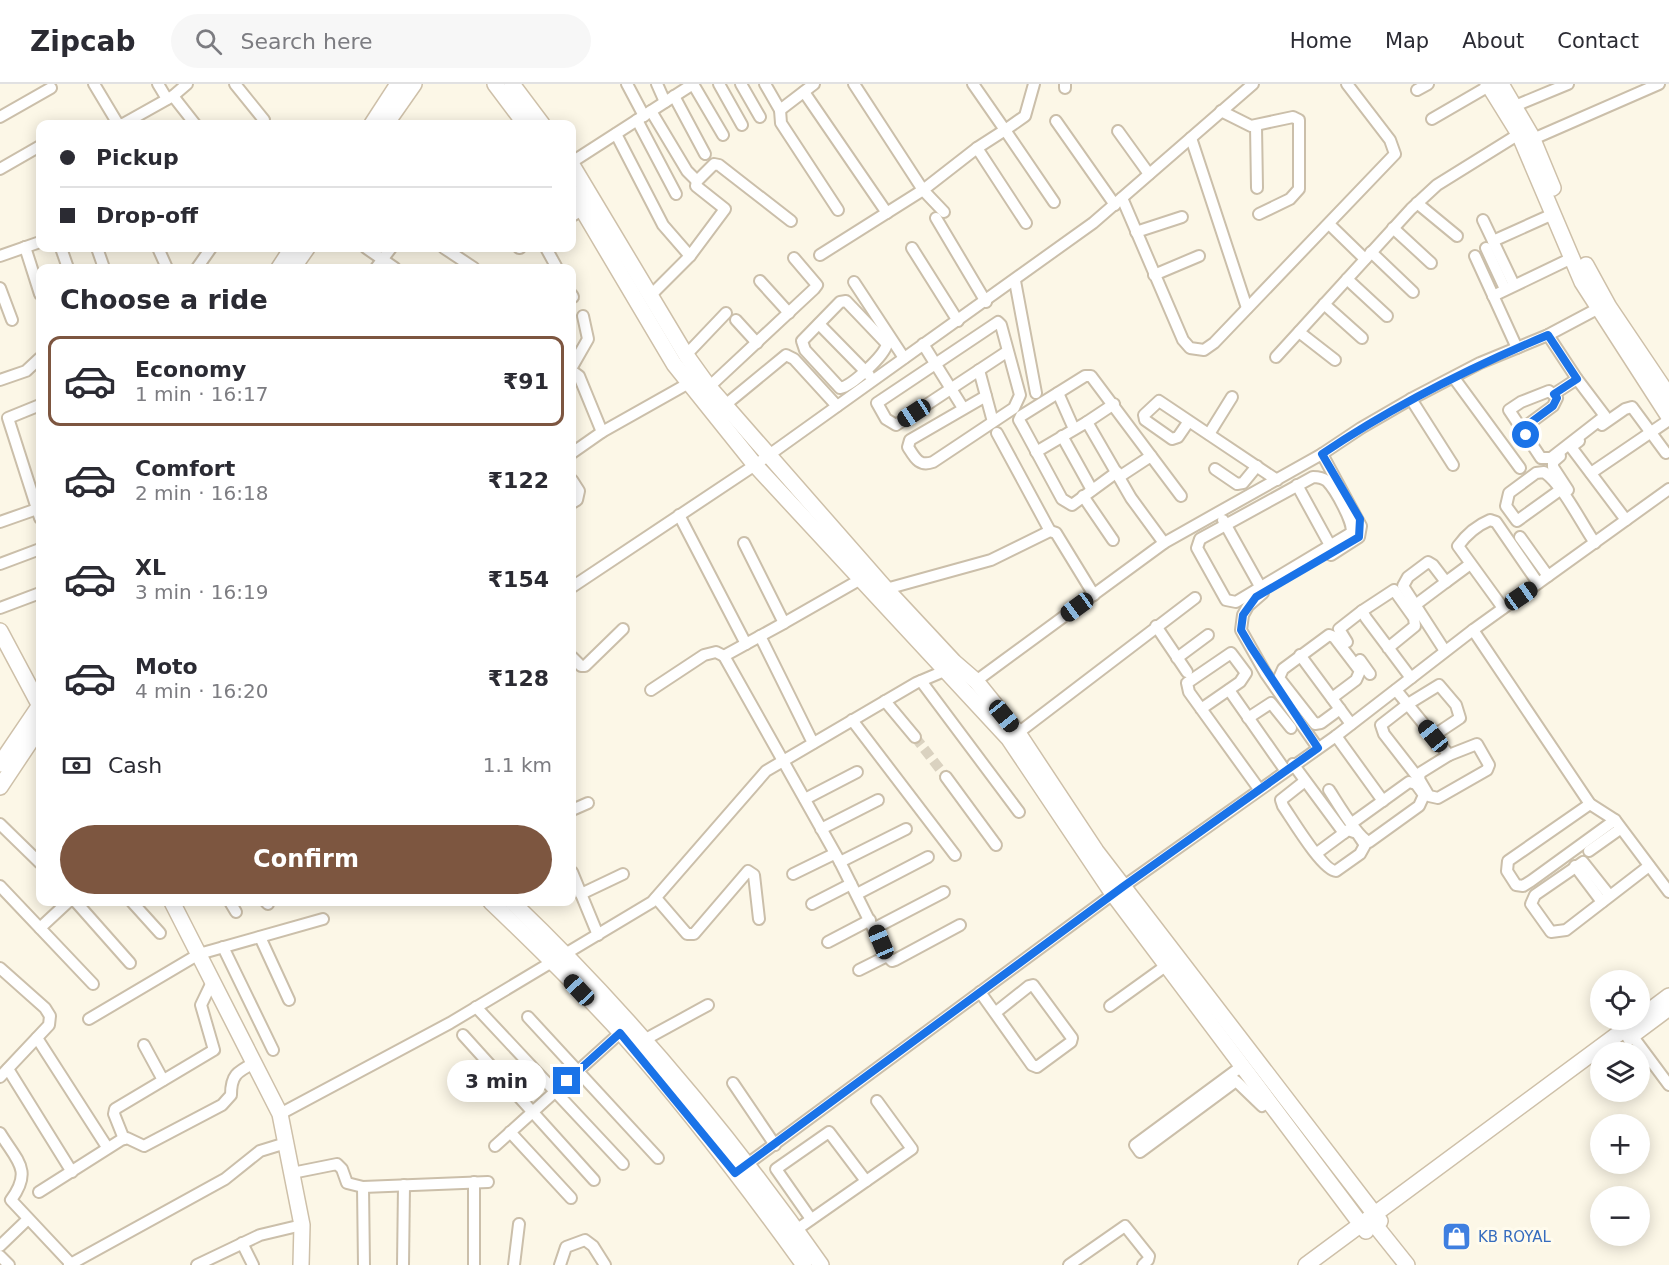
<!DOCTYPE html>
<meta charset="utf-8">
<style>
:root{--surface:#fff;--page:#f7f7f7;--text:#2b2b33;--muted:#7c7c81;--line:#e1e1e2;--accent:#7d5640}
body{margin:0;font-family:"DejaVu Sans",sans-serif;background:var(--page);color:var(--text);height:100vh;display:flex;flex-direction:column;font-size:22px;white-space:nowrap}
*{box-sizing:border-box;margin:0}
p{font-size:20px;color:var(--muted)}
.icon{flex:none;width:33px;height:33px;fill:none;stroke:currentColor;stroke-width:2;stroke-linecap:round;stroke-linejoin:round}
.map{position:relative;flex:1;overflow:hidden}
.panel{position:absolute;left:36px;top:180px;width:540px;height:642px;display:flex;flex-direction:column;background:var(--surface);border-radius:12px;box-shadow:0 3px 15px #0003}
.panel>*{flex:none}
.top-card{position:absolute;left:36px;top:36px;width:540px;height:132px;border-radius:12px;box-shadow:0 3px 15px #0003;display:grid;align-content:center;height:132px;padding:0 24px;background:var(--surface)}
.tools{position:absolute;left:1590px;top:886px;display:grid;gap:12px}
.tools a{display:grid;place-items:center;width:60px;height:60px;border-radius:50%;background:var(--surface);box-shadow:0 3px 15px #0003;font-size:30px}
.end{position:absolute;width:27px;height:27px;margin:-14px;border:8px solid #1a73e8;background:#fff;box-shadow:0 0 0 3px #fff}
.from{border-radius:50%}
.bubble{position:absolute;height:42px;border-radius:21px;background:var(--surface);box-shadow:0 3px 15px #0003;font-size:20px;font-weight:700;line-height:42px;text-align:center}
.car{position:absolute;width:18px;height:36px;margin:-18px -9px;border-radius:8px;box-shadow:0 0 4px 2px #0007;background:linear-gradient(#222 24%,#8ab4d8 0 40%,#222 0 76%,#8ab4d8 0 86%,#222 0)}
.top-card b{display:flex;align-items:center;gap:21px;height:57px;font-size:22px}
.top-card b+b{border-top:2px solid var(--line)}
.top-card i{width:15px;height:15px;background:var(--text)}
ul{padding:0;list-style:none}
li{display:flex;align-items:center;gap:18px;height:90px;margin:0 12px 9px;padding:0 12px;border:3px solid transparent;border-radius:12px}
li div{flex:1}
li b{display:block;font-size:22px}
li em{font-style:normal;font-weight:700}
li.on{border-color:var(--accent)}
li>.icon{width:54px;height:54px;stroke-width:1.5}
h2{padding:0 24px;font-size:27px;line-height:72px}
.pay{display:flex;align-items:center;gap:15px;height:66px;padding:0 24px;font-size:22px}
.pay p{margin-inline-start:auto}
.action{display:flex;gap:12px;margin-top:auto;padding:12px 24px}
.action a{flex:1;height:69px;border-radius:36px;background:var(--accent);color:#fff;font-size:24px;font-weight:700;line-height:69px;text-align:center}
header{display:flex;align-items:center;gap:36px;box-sizing:border-box;height:84px;padding:0 30px;background:var(--surface);border-bottom:2px solid var(--line)}
header strong{font-size:28px}
nav{display:flex;gap:33px;margin-inline-start:auto;font-size:21px}
.search{width:420px;height:54px;background:var(--page);display:flex;align-items:center;gap:15px;box-sizing:border-box;padding:0 21px;border-radius:33px;color:var(--muted);font-size:22px}
.map>svg:first-child{display:block}
.lines{fill:none;stroke-linecap:round;stroke-linejoin:round}
.street-tunnel{stroke:#dad2c0;stroke-width:10;stroke-dasharray:10 5;stroke-linecap:butt}
.street-casing{stroke:#cbbfaa;stroke-width:14}
.secondary-casing{stroke:#cec0a9;stroke-width:18}
.street{stroke:#fff;stroke-width:10}
.secondary{stroke:#fff;stroke-width:15}
.route{stroke:#1a73e8;stroke-width:8}
.labels{text-anchor:middle;dominant-baseline:central;stroke-width:6;stroke-linejoin:round;paint-order:stroke}
.shop-label{font-size:15px;fill:#366cbe;stroke:#fffbed;text-anchor:start}
</style>
<header>
<strong>Zipcab</strong>
<div class="search"><svg class="icon" aria-label="search" viewBox="0 0 24 24"><circle cx="10" cy="10" r="6"/><path d="M15 15l6 6"/></svg>Search here</div>
<nav><a>Home</a><a>Map</a><a>About</a><a>Contact</a></nav>
</header>
<div class="map">
<svg width="1669" height="1181" viewBox="0 0 1669 1181">
<rect width="100%" height="100%" fill="#fcf7e7"/>
<g class="lines">
<path class="street-tunnel" d="M915,653L946,693"/>
<defs>
<g id="street">
<path d="M94,0L118,40H123L173,12L195,40"/>
<path d="M158,0L167,15"/>
<path d="M235,0L264,36"/>
<path d="M627,0L644,32"/>
<path d="M657,0L665,18"/>
<path d="M693,0L723,51"/>
<path d="M719,0L742,41"/>
<path d="M741,0L760,33"/>
<path d="M765,0L780,26L814,0"/>
<path d="M973,0L1005,46L977,64"/>
<path d="M1034,0L1025,32L1005,46L1054,118"/>
<path d="M1065,4V0"/>
<path d="M1417,6L1428,0"/>
<path d="M804,8L887,129"/>
<path d="M173,12L187,0"/>
<path d="M674,12L705,70"/>
<path d="M1510,24L1568,0"/>
<path d="M780,26L781,39L838,126"/>
<path d="M651,27L687,87L697,97"/>
<path d="M1221,27L1251,42L1293,33L1299,36V105L1290,115L1259,130"/>
<path d="M0,33L51,4"/>
<path d="M1432,35L1489,2"/>
<path d="M637,36L676,110"/>
<path d="M1056,37L1115,121"/>
<path d="M1256,42L1257,104"/>
<path d="M1118,47L1149,90"/>
<path d="M616,50L663,141L690,172"/>
<path d="M1191,54L1247,224"/>
<path d="M1533,55L1659,0"/>
<path d="M572,78L693,0"/>
<path d="M0,85L40,62"/>
<path d="M1122,114L1183,256L1190,264L1204,266L1214,259L1395,70L1390,56L1347,0"/>
<path d="M1417,119L1457,152"/>
<path d="M944,128L923,106L977,64L1026,139"/>
<path d="M572,132L582,126"/>
<path d="M936,134L986,218"/>
<path d="M1483,136L1514,201"/>
<path d="M1329,140L1365,175"/>
<path d="M1393,144L1431,179"/>
<path d="M1136,148L1182,133"/>
<path d="M1493,157L1553,130"/>
<path d="M25,163L40,210"/>
<path d="M61,164L68,184"/>
<path d="M97,164L104,184"/>
<path d="M158,164L167,184"/>
<path d="M366,164L395,184"/>
<path d="M444,164L474,184"/>
<path d="M519,164H520"/>
<path d="M546,164L557,184"/>
<path d="M912,164L958,237"/>
<path d="M1486,164L1505,205"/>
<path d="M1371,168L1413,208"/>
<path d="M820,171L923,106L854,0"/>
<path d="M0,172L40,158"/>
<path d="M1475,172L1517,264"/>
<path d="M197,184L211,164"/>
<path d="M376,184L391,164"/>
<path d="M1154,191L1199,172"/>
<path d="M1347,195L1387,232"/>
<path d="M760,197L789,229"/>
<path d="M1015,197L1036,309"/>
<path d="M854,198L904,274"/>
<path d="M0,204L12,236"/>
<path d="M572,211L573,213"/>
<path d="M650,212L690,172L725,125L696,102L697,97L714,80L719,81L791,137"/>
<path d="M1493,212L1572,174"/>
<path d="M846,217L887,260C884,272 852,302 840,304L805,266L802,257L840,218Z"/>
<path d="M1324,220L1362,254"/>
<path d="M736,236L757,259"/>
<path d="M819,240L869,291"/>
<path d="M1299,248L1335,276"/>
<path d="M1548,251L1577,295L1554,310"/>
<path d="M923,260L963,324"/>
<path d="M686,271L726,229"/>
<path d="M1276,273L1411,125L1437,101L1519,50"/>
<path d="M572,283L588,255L583,232"/>
<path d="M979,286L986,312"/>
<path d="M572,287L579,292L602,348L689,299"/>
<path d="M1454,294L1520,384"/>
<path d="M0,296L26,287L40,274"/>
<path d="M709,303L814,205L817,201L794,174"/>
<path d="M1058,309L1074,345"/>
<path d="M1411,315L1453,381"/>
<path d="M40,321L8,334L40,434"/>
<path d="M724,322L786,271L794,275L837,322"/>
<path d="M1189,337L1178,353L1172,355L1145,336L1144,331L1159,317L1277,396"/>
<path d="M993,338L986,312L910,356L908,363C915,374 919,383 933,378L1014,324L1020,311L1001,241L998,238L877,319L886,335L896,341L1008,267"/>
<path d="M1087,338L1114,320"/>
<path d="M1602,341L1625,325L1632,323L1666,369"/>
<path d="M1522,345L1553,322L1557,314L1549,307L1521,318L1509,326L1541,374H1551L1605,332L1577,295"/>
<path d="M997,349L1050,447"/>
<path d="M1209,350L1232,313"/>
<path d="M1062,352L1092,406"/>
<path d="M1579,357L1571,363L1626,436"/>
<path d="M1036,368L1087,338L1131,414L1164,459"/>
<path d="M572,369L602,348"/>
<path d="M1322,370L1361,442L1359,453L1331,471"/>
<path d="M1560,372L1553,378V383L1568,406"/>
<path d="M1215,385L1237,400L1243,399L1257,382"/>
<path d="M1117,388L1072,421L1062,415L1023,343L1019,336L1021,332L1085,292H1091L1151,372"/>
<path d="M1591,389L1669,336"/>
<path d="M1119,393L1151,372L1181,412"/>
<path d="M1313,393C1318,393 1323,394 1327,397C1335,405 1355,440 1351,449L1236,518L1226,516L1197,464L1200,455Z"/>
<path d="M572,396L579,407L577,416L572,419"/>
<path d="M1297,401L1331,463"/>
<path d="M1560,406L1517,437L1506,422L1509,409L1536,389L1544,388C1563,401 1581,439 1595,459"/>
<path d="M1083,412L1113,456"/>
<path d="M679,431L746,560"/>
<path d="M1223,436L1261,504"/>
<path d="M0,438L37,425"/>
<path d="M1520,453L1548,492"/>
<path d="M744,459L784,539L724,572L840,778L887,872L892,877L895,876L960,841"/>
<path d="M0,480L40,465"/>
<path d="M572,503L755,381L1093,139L1253,0"/>
<path d="M886,505L991,476L1050,447L1056,449L1094,511"/>
<path d="M1263,509L1248,522L1243,531L1241,546L1266,590L1318,664"/>
<path d="M1414,522L1446,498"/>
<path d="M0,524L40,509"/>
<path d="M1503,524L1458,462C1466,451 1478,441 1490,436L1496,438L1538,499"/>
<path d="M784,539L861,495"/>
<path d="M1156,542L1187,588"/>
<path d="M1473,546L1590,720L1615,736L1669,808"/>
<path d="M760,552L813,659"/>
<path d="M1347,558L1339,545L1362,527"/>
<path d="M1388,564L1415,542L1414,534L1394,506L1362,527L1366,534L1411,594"/>
<path d="M1445,567L1403,502L1408,493L1428,478L1433,481L1446,498L1469,481"/>
<path d="M1300,571L1351,640"/>
<path d="M572,573L581,582H585L623,545"/>
<path d="M1177,574L1208,551"/>
<path d="M1360,576L1370,590"/>
<path d="M921,597L1019,728"/>
<path d="M976,597L1164,459L1322,370L1361,344L1411,315L1480,279L1548,251L1597,225L1605,224"/>
<path d="M651,606L704,571L716,568L724,572"/>
<path d="M1229,606L1285,686"/>
<path d="M1396,606L1449,671"/>
<path d="M1332,614L1356,596L1360,587L1334,553L1329,551L1283,585L1279,594L1315,640L1321,639L1340,625"/>
<path d="M885,617L915,653"/>
<path d="M1201,625L1240,598L1246,589L1231,569L1187,599L1189,608L1259,705"/>
<path d="M1248,634L1271,619L1291,644"/>
<path d="M852,636L955,771"/>
<path d="M1018,649L1195,514"/>
<path d="M1336,652L1383,717"/>
<path d="M1477,660L1489,681L1487,686L1438,714L1429,712L1419,695L1420,689L1449,671Z"/>
<path d="M1293,680L1344,749"/>
<path d="M946,693L996,761"/>
<path d="M1419,695L1384,650L1381,641L1408,620L1439,601L1456,621L1460,634L1433,652"/>
<path d="M1305,697L1281,716L1283,722C1292,735 1323,787 1336,787L1360,770L1365,761L1357,749L1348,746L1317,769"/>
<path d="M1329,706C1337,718 1357,753 1369,758L1419,722L1424,711L1416,700L1409,698L1352,739"/>
<path d="M805,715L857,688"/>
<path d="M1590,720L1508,777L1507,787L1516,801L1523,802L1531,797L1615,736"/>
<path d="M572,726L588,719"/>
<path d="M0,740L40,779"/>
<path d="M821,745L878,716"/>
<path d="M1589,767L1620,745"/>
<path d="M840,778L906,745"/>
<path d="M1575,782L1602,818"/>
<path d="M572,788L598,851"/>
<path d="M793,790L834,770"/>
<path d="M0,802L93,900"/>
<path d="M581,810L623,790"/>
<path d="M857,810L928,773"/>
<path d="M1610,812L1583,778L1535,811L1531,820L1551,848L1566,846L1649,782"/>
<path d="M656,814L687,850H694L748,787L754,791L759,835"/>
<path d="M76,818L130,879"/>
<path d="M132,818L160,849"/>
<path d="M230,818L236,828"/>
<path d="M266,818L268,820"/>
<path d="M812,820L851,800"/>
<path d="M40,844L68,818"/>
<path d="M875,844L944,808"/>
<path d="M260,853L289,916"/>
<path d="M828,858L870,836"/>
<path d="M223,863L273,966"/>
<path d="M0,884L45,924L50,932L49,941L0,993"/>
<path d="M859,886L887,872"/>
<path d="M980,908L1032,981L1037,983L1071,958L1072,954L1033,901L1029,902L995,929"/>
<path d="M1110,922L1167,881"/>
<path d="M476,923L623,1080"/>
<path d="M528,933L658,1074"/>
<path d="M89,935L199,870L323,835"/>
<path d="M1628,946L1669,1001"/>
<path d="M463,951L594,1096"/>
<path d="M37,954L107,1063"/>
<path d="M644,956L708,921"/>
<path d="M144,961L163,996"/>
<path d="M1242,982L1135,1061L1140,1068L1236,997L1262,1022L1269,1017"/>
<path d="M8,985L72,1088"/>
<path d="M733,999L775,1061"/>
<path d="M280,1030L450,939L652,818L766,687L916,599L949,585"/>
<path d="M510,1048L571,1114"/>
<path d="M0,1049C17,1077 33,1086 11,1116L72,1181"/>
<path d="M124,1055L114,1030L115,1025L214,966L201,921L213,896"/>
<path d="M495,1062L620,949"/>
<path d="M742,1084L1124,802L1336,652L1473,546L1669,405"/>
<path d="M292,1089L337,1080L342,1085L347,1099L363,1103L488,1098"/>
<path d="M363,1103L364,1181"/>
<path d="M39,1108L121,1056L127,1054L144,1062L222,1021L231,1011C231,991 237,988 254,979"/>
<path d="M811,1135L776,1085L829,1048L866,1097"/>
<path d="M796,1146L912,1065L877,1017"/>
<path d="M242,1159L253,1181"/>
<path d="M0,1162L28,1135"/>
<path d="M0,1172L9,1181"/>
<path d="M69,1181L225,1095L260,1067L286,1059"/>
<path d="M197,1181L260,1151L302,1141"/>
<path d="M403,1181L404,1101"/>
<path d="M474,1181V1098"/>
<path d="M514,1181L519,1140"/>
<path d="M560,1181L566,1163L585,1156L593,1162L605,1181"/>
<path d="M1069,1181L1125,1142L1149,1172L1148,1176L1143,1181"/>
</g>
<g id="secondary">
<path d="M495,0L525,40"/>
<path d="M512,0L542,40"/>
<path d="M1488,0L1519,50L1582,198L1669,333"/>
<path d="M1501,0L1531,51L1553,104"/>
<path d="M372,40L398,0"/>
<path d="M386,40L414,0"/>
<path d="M572,81L686,271L709,303L886,505L954,578L976,597L1018,649L1096,767L1380,1137"/>
<path d="M572,108L674,280L755,381L1009,655L1113,810L1366,1147"/>
<path d="M1586,181L1609,223L1669,312"/>
<path d="M279,184L292,164"/>
<path d="M293,184L307,164"/>
<path d="M0,547L40,622"/>
<path d="M0,680L40,621"/>
<path d="M0,703L40,643"/>
<path d="M172,818L280,1030L302,1141L301,1181"/>
<path d="M491,818C536,861 581,905 623,951C687,1023 747,1102 804,1181"/>
<path d="M512,818C627,928 730,1051 821,1181"/>
<path d="M1649,927L1669,912"/>
<path d="M1630,953L1669,924"/>
<path d="M1375,1141L1407,1181"/>
<path d="M1306,1181L1637,936"/>
</g>
</defs>
<use href="#street" class="street-casing"/>
<use href="#secondary" class="secondary-casing"/>
<use href="#street" class="street"/>
<use href="#secondary" class="secondary"/>
</g>
<g class="lines">
<path class="route" d="M567,997L620,949L735,1089L1124,802L1318,664L1251,563L1241,546L1243,531L1256,513L1359,453L1360,435L1322,370C1393,322 1469,284 1548,251L1577,295L1554,310L1557,314L1553,322L1522,345L1526,351"/>
</g>
<defs>
<symbol id="shop-square" viewBox="-11 -11 22 22"><rect x="-9" y="-9" width="18" height="18" rx="4" fill="#3f7fe0" stroke="#fffbed"/><path d="M-5-2.5h2.3a2.7 3.5 0 0 1 5.4 0H5L5.5 6h-11ZM-1.5-2.5h3a1.5 2.3 0 0 0-3 0Z" fill="#fff"/></symbol>
</defs>
<g fill-rule="evenodd">
<use href="#shop-square" x="1440" y="1136" width="33" height="33"/>
</g>
<g class="labels">
<g class="shop-label">
<text x="1478" y="1153">KB ROYAL</text>
</g>
</g>
</svg>
<div class="tools">
<a><svg class="icon" aria-label="locate" viewBox="0 0 24 24"><circle cx="12" cy="12" r="6"/><path d="M12 2v4M12 18v4M2 12h4M18 12h4"/></svg></a>
<a><svg class="icon" aria-label="layers" viewBox="0 0 24 24"><path d="M12 4l9 5-9 5-9-5zM3 14l9 5 9-5"/></svg></a>
<a>+</a>
<a>−</a>
</div>
<i class="end from" style="left:1526px;top:351px"></i>
<i class="end" style="left:567px;top:997px"></i>
<div class="bubble" style="left:447px;top:976px;width:99px">3 min</div>
<i class="car" style="left:914px;top:329px;rotate:237deg"></i>
<i class="car" style="left:1521px;top:512px;rotate:55deg"></i>
<i class="car" style="left:1077px;top:523px;rotate:234deg"></i>
<i class="car" style="left:1004px;top:632px;rotate:141deg"></i>
<i class="car" style="left:1433px;top:652px;rotate:321deg"></i>
<i class="car" style="left:881px;top:858px;rotate:337deg"></i>
<i class="car" style="left:579px;top:906px;rotate:317deg"></i>
<div class="top-card">
<b><i class="from"></i>Pickup</b>
<b><i></i>Drop-off</b>
</div>
<section class="panel">
<h2>Choose a ride</h2>
<ul>
<li class="on"><svg class="icon" aria-label="car" viewBox="0 0 24 24"><path d="M5 17H2v-5l4-1 3-4h7l3 4 3 1v5h-3M9 17h6M6 11h13"/><circle cx="7" cy="17" r="2"/><circle cx="17" cy="17" r="2"/></svg><div><b>Economy</b><p>1 min · 16:17</p></div><em>₹91</em></li>
<li><svg class="icon" aria-label="car" viewBox="0 0 24 24"><path d="M5 17H2v-5l4-1 3-4h7l3 4 3 1v5h-3M9 17h6M6 11h13"/><circle cx="7" cy="17" r="2"/><circle cx="17" cy="17" r="2"/></svg><div><b>Comfort</b><p>2 min · 16:18</p></div><em>₹122</em></li>
<li><svg class="icon" aria-label="car" viewBox="0 0 24 24"><path d="M5 17H2v-5l4-1 3-4h7l3 4 3 1v5h-3M9 17h6M6 11h13"/><circle cx="7" cy="17" r="2"/><circle cx="17" cy="17" r="2"/></svg><div><b>XL</b><p>3 min · 16:19</p></div><em>₹154</em></li>
<li><svg class="icon" aria-label="car" viewBox="0 0 24 24"><path d="M5 17H2v-5l4-1 3-4h7l3 4 3 1v5h-3M9 17h6M6 11h13"/><circle cx="7" cy="17" r="2"/><circle cx="17" cy="17" r="2"/></svg><div><b>Moto</b><p>4 min · 16:20</p></div><em>₹128</em></li>
</ul>
<div class="pay"><svg class="icon" aria-label="cash" viewBox="0 0 24 24"><path d="M3 7h18v10H3z"/><circle cx="12" cy="12" r="2"/></svg>Cash<p>1.1 km</p></div>
<div class="action"><a>Confirm</a></div>
</section>
</div>
